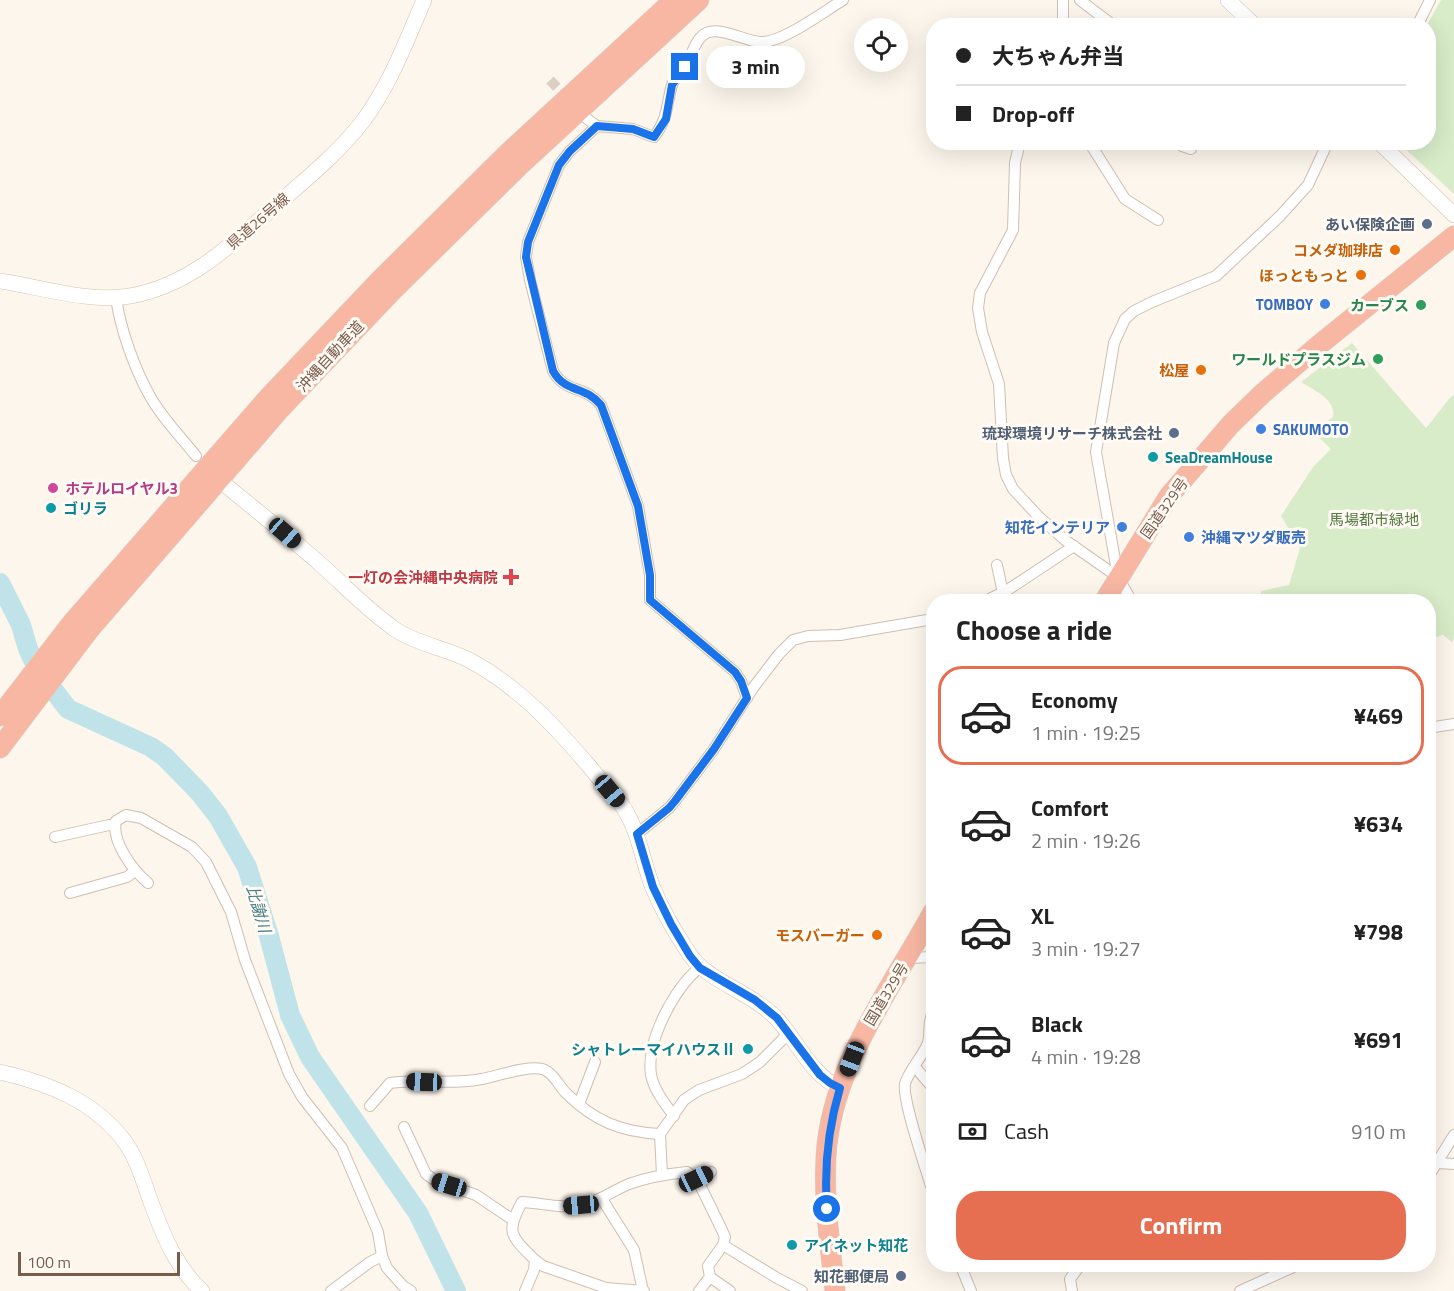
<!DOCTYPE html>
<meta charset="utf-8">
<style>
:root{--surface:#fff;--page:#f2f2f2;--text:#222;--muted:#767676;--line:#e0e0e0;--accent:#e76f51}
body{margin:0;font-family:"Titillium Web","Noto Sans JP",sans-serif;background:var(--page);color:var(--text);height:100vh;display:flex;flex-direction:column;font-size:22px;white-space:nowrap}
*{box-sizing:border-box;margin:0}
p{font-size:20px;color:var(--muted)}
.icon{flex:none;width:33px;height:33px;fill:none;stroke:currentColor;stroke-width:2;stroke-linecap:round;stroke-linejoin:round}
.map{position:relative;flex:1;overflow:hidden}
.details{position:absolute;left:926px;top:594px;width:510px;height:678px;display:flex;flex-direction:column;background:var(--surface);border-radius:24px;box-shadow:0 6px 24px #0002}
.details>*{flex:none}
.banner{position:absolute;left:926px;top:18px;width:510px;height:132px;border-radius:24px;box-shadow:0 6px 24px #0002;display:grid;align-content:center;height:132px;padding:0 30px;background:var(--surface)}
.controls{position:absolute;left:854px;top:18px;display:grid;gap:12px}
.controls a{display:grid;place-items:center;width:54px;height:54px;border-radius:50%;background:var(--surface);box-shadow:0 6px 24px #0002;font-size:30px}
.scale{position:absolute;left:18px;bottom:15px;width:162px;box-sizing:border-box;padding-left:6px;border:3px solid #7a5c4d;border-top:0;font-size:16px;line-height:21px;white-space:nowrap;color:#7a5c4d;-webkit-text-stroke:4px #fffaf3;paint-order:stroke}
.end{position:absolute;width:27px;height:27px;margin:-14px;border:8px solid #1a73e8;background:#fff;box-shadow:0 0 0 3px #fff}
.from{border-radius:50%}
.bubble{position:absolute;height:42px;border-radius:21px;background:var(--surface);box-shadow:0 6px 24px #0002;font-size:20px;font-weight:700;line-height:42px;text-align:center}
.car{position:absolute;width:18px;height:36px;margin:-18px -9px;border-radius:8px;box-shadow:0 0 4px 2px #0007;background:linear-gradient(#222 24%,#8ab4d8 0 40%,#222 0 76%,#8ab4d8 0 86%,#222 0)}
.banner b{display:flex;align-items:center;gap:21px;height:57px;font-size:22px}
.banner b+b{border-top:2px solid var(--line)}
.banner i{width:15px;height:15px;background:var(--text)}
ul{padding:0;list-style:none}
li{display:flex;align-items:center;gap:18px;height:99px;margin:0 12px 9px;padding:0 18px;border:3px solid transparent;border-radius:24px}
li div{flex:1}
li b{display:block;font-size:22px}
li em{font-style:normal;font-weight:700}
li.current{border-color:var(--accent)}
li>.icon{width:54px;height:54px;stroke-width:1.5}
h2{padding:0 30px;font-size:27px;line-height:72px}
.pay{display:flex;align-items:center;gap:15px;height:66px;padding:0 30px;font-size:22px}
.pay p{margin-inline-start:auto}
.action{display:flex;gap:12px;margin-top:auto;padding:12px 30px}
.action a{flex:1;height:69px;border-radius:24px;background:var(--accent);color:#fff;font-size:24px;font-weight:700;line-height:69px;text-align:center}
.map>svg:first-child{display:block}
.green{fill:#d8ecc9}
.lines{fill:none;stroke-linecap:round;stroke-linejoin:round}
.river{stroke:#bfe3e8;stroke-width:20}
.street-tunnel{stroke:#dcd0c4;stroke-width:10;stroke-dasharray:10 5;stroke-linecap:butt}
.street-casing{stroke:#d1beb0;stroke-width:12}
.secondary-casing{stroke:#d6c0b0;stroke-width:16}
.highway-casing{stroke:#dad1cd;stroke-width:21}
.street{stroke:#fff;stroke-width:10}
.secondary{stroke:#fff;stroke-width:15}
.highway{stroke:#f7b7a3;stroke-width:20}
.route{stroke:#1a73e8;stroke-width:8}
.service-dot{fill:#5c6f8a;stroke:#fffaf3;stroke-width:2}
.food-dot{fill:#e8710a;stroke:#fffaf3;stroke-width:2}
.shop-dot{fill:#3f7fe0;stroke:#fffaf3;stroke-width:2}
.leisure-dot{fill:#2e9e5b;stroke:#fffaf3;stroke-width:2}
.culture-dot{fill:#0f9aa8;stroke:#fffaf3;stroke-width:2}
.hotel-dot{fill:#d1479c;stroke:#fffaf3;stroke-width:2}
.health-dot{fill:#e0444e;stroke:#fffaf3;stroke-width:2}
.labels{text-anchor:middle;dominant-baseline:central;stroke-width:6;stroke-linejoin:round;paint-order:stroke}
.street-label{font-size:15px;fill:#7a5c4d;stroke:#fffaf3}
.service-label{font-size:15px;font-weight:bold;fill:#4e5e75;stroke:#fffaf3;text-anchor:end}
.food-label{font-size:15px;font-weight:bold;fill:#c56008;stroke:#fffaf3;text-anchor:end}
.shop-label{font-size:15px;font-weight:bold;fill:#366cbe;stroke:#fffaf3;text-anchor:end}
.leisure-label{font-size:15px;font-weight:bold;fill:#27864d;stroke:#fffaf3;text-anchor:end}
.culture-label{font-size:15px;font-weight:bold;fill:#0d838f;stroke:#fffaf3;text-anchor:start}
.hotel-label{font-size:15px;font-weight:bold;fill:#b23c85;stroke:#fffaf3;text-anchor:start}
.park-label{font-size:15px;fill:#537a41;stroke:#fffaf3}
.health-label{font-size:15px;font-weight:bold;fill:#be3a42;stroke:#fffaf3;text-anchor:end}
.water-label{font-size:16px;font-style:italic;fill:#437c86;stroke:#fffaf3}
</style>
<div class="map">
<svg width="1454" height="1291" viewBox="0 0 1454 1291">
<rect width="100%" height="100%" fill="#fdf6ec"/>
<g class="green">
<path d="M1441,0H1454V194L1399,143L1428,142L1427,25Z"/>
<path d="M1352,343L1426,428L1449,399L1454,395V639L1452,642L1443,635L1428,639V602L1261,601V591L1289,585L1300,548L1281,516L1313,467L1331,449L1310,429L1321,426L1333,417C1337,400 1313,390 1301,382Z"/>
</g>
<g class="lines">
<path class="river" d="M0,583L21,625L28,649L38,670L68,709L151,747L165,757L200,793L218,816L247,867L269,936L290,1015L310,1057L418,1213L456,1291"/>
<path class="street-tunnel" d="M550,80L569,100"/>
<defs>
<g id="street">
<path d="M1063,0V26"/>
<path d="M1080,0L1114,26"/>
<path d="M1417,26L1430,0"/>
<path d="M586,118L597,126L633,129L654,137C668,119 666,106 672,85C675,77 681,73 685,67C691,58 693,46 700,38C714,21 744,42 761,42C782,43 823,12 843,0"/>
<path d="M597,126L570,151L559,165L528,242L526,257L530,280L553,371C566,394 585,385 601,405L638,506L650,575V600L735,672L741,681L747,698"/>
<path d="M1020,142L1015,163L1013,230L980,293L978,308L982,332L999,384L1003,458L1006,475L1013,489L1039,517L1065,540L1118,577L1132,602"/>
<path d="M1089,142L1125,199L1158,220"/>
<path d="M1182,146L1191,149L1193,142"/>
<path d="M116,297C120,329 135,370 151,398C163,419 181,437 196,456"/>
<path d="M997,565L1003,593"/>
<path d="M1118,577L1096,452L1114,343L1125,319L1134,311L1152,302L1216,276L1280,216L1308,185L1328,142"/>
<path d="M983,602L1006,591L1074,546"/>
<path d="M1428,728L1454,724"/>
<path d="M637,834L669,808L675,801L714,749L753,688L779,654L793,640L808,636L840,635L933,619"/>
<path d="M55,837L109,825L115,826"/>
<path d="M148,883C133,870 111,842 116,821L126,815L141,818L192,847L206,862L231,912L245,960L289,1074L302,1097L342,1148L378,1232L382,1256L387,1268L403,1286L411,1291"/>
<path d="M70,893L127,877L135,871"/>
<path d="M908,958L933,957"/>
<path d="M933,1012C927,1023 931,1032 928,1043C923,1056 907,1073 905,1084C902,1101 927,1171 933,1193"/>
<path d="M915,1067L933,1088"/>
<path d="M579,1104L595,1062"/>
<path d="M370,1106L390,1083C421,1079 451,1085 482,1079C497,1076 531,1064 545,1070C554,1074 559,1086 566,1093C594,1121 621,1132 660,1134"/>
<path d="M674,1116C665,1104 654,1090 651,1075C646,1040 674,989 700,967"/>
<path d="M404,1127L426,1174L436,1181L476,1195L513,1220"/>
<path d="M1428,1160L1437,1163L1454,1164"/>
<path d="M662,1175L660,1134L684,1100L699,1090L742,1074L760,1062L788,1034"/>
<path d="M1428,1177L1454,1135"/>
<path d="M697,1179L711,1172"/>
<path d="M602,1199L634,1250L643,1291"/>
<path d="M535,1260L543,1266L606,1288L644,1291"/>
<path d="M960,1264L971,1291"/>
<path d="M710,1277L730,1291"/>
<path d="M331,1291L370,1262L382,1256"/>
<path d="M525,1291L534,1270L535,1260C511,1236 505,1233 522,1202C542,1203 562,1209 582,1205C600,1201 612,1191 629,1184C648,1177 667,1174 687,1172L697,1179L722,1230L725,1237L723,1245L777,1278L802,1291"/>
<path d="M699,1291L710,1277L708,1266L723,1245"/>
<path d="M1072,1291L1070,1279L1081,1264"/>
<path d="M1240,1291L1300,1264"/>
</g>
<g id="secondary">
<path d="M1228,0L1255,26"/>
<path d="M1379,142L1454,215"/>
<path d="M0,281C40,287 90,303 130,296C193,285 236,240 282,200C310,176 340,151 363,121C390,85 406,42 424,0"/>
<path d="M224,484C255,509 287,535 318,562C344,585 367,610 396,630C417,644 445,648 467,659C516,684 554,725 589,766C599,779 611,791 621,804C639,829 642,860 653,888C663,912 676,934 690,955C709,982 753,993 777,1019C798,1042 811,1075 840,1088"/>
<path d="M0,1072C48,1083 95,1101 125,1142C138,1160 144,1184 152,1205C164,1237 176,1267 202,1291"/>
</g>
<g id="highway">
<path d="M1104,602L1169,496L1231,424L1262,394L1319,345L1454,236"/>
<path d="M0,716L72,623L268,398L381,279L508,153L674,0"/>
<path d="M0,748L89,630L280,409L392,291L519,166L699,0"/>
<path d="M835,1291C830,1243 822,1193 827,1144C837,1058 893,986 933,912"/>
</g>
</defs>
<use href="#street" class="street-casing"/>
<use href="#secondary" class="secondary-casing"/>
<use href="#highway" class="highway-casing"/>
<use href="#street" class="street"/>
<use href="#secondary" class="secondary"/>
<use href="#highway" class="highway"/>
</g>
<g class="lines">
<path class="route" d="M685,67L672,85L666,119L654,137L633,129L597,126L570,151L559,165L528,242L526,257L553,371C566,394 585,385 601,405L638,506L650,575V600L735,672L741,681L747,698L714,749L675,801L669,808L637,834L653,887L671,924L690,956L700,968L755,1000L777,1018L820,1075L830,1083L840,1088C828,1128 824,1167 827,1209"/>
</g>
<g class="service-dot">
<circle cx="1427" cy="224" r="6"/>
<circle cx="1174" cy="433" r="6"/>
<circle cx="901" cy="1276" r="6"/>
</g>
<g class="food-dot">
<circle cx="1395" cy="250" r="6"/>
<circle cx="1361" cy="275" r="6"/>
<circle cx="1201" cy="370" r="6"/>
<circle cx="877" cy="935" r="6"/>
</g>
<g class="shop-dot">
<circle cx="1325" cy="304" r="6"/>
<circle cx="1261" cy="429" r="6"/>
<circle cx="1122" cy="527" r="6"/>
<circle cx="1189" cy="537" r="6"/>
</g>
<g class="leisure-dot">
<circle cx="1421" cy="305" r="6"/>
<circle cx="1378" cy="359" r="6"/>
</g>
<g class="culture-dot">
<circle cx="1153" cy="457" r="6"/>
<circle cx="51" cy="508" r="6"/>
<circle cx="748" cy="1049" r="6"/>
<circle cx="792" cy="1245" r="6"/>
</g>
<circle class="hotel-dot" cx="53" cy="488" r="6"/>
<path class="health-dot" d="M508 568h6v6h6v6h-6v6h-6v-6h-6v-6h6z"/>
<g class="labels">
<g class="street-label">
<text transform="translate(258 221) rotate(-41)">県道26号線</text>
<text transform="translate(330 356) rotate(-47)">沖縄自動車道</text>
<text transform="translate(1164 508) rotate(-55)">国道329号</text>
<text transform="translate(886 994) rotate(-59)">国道329号</text>
</g>
<g class="service-label">
<text x="1415" y="224">あい保険企画</text>
<text x="1162" y="433">琉球環境リサーチ株式会社</text>
<text x="889" y="1276">知花郵便局</text>
</g>
<g class="food-label">
<text x="1383" y="250">コメダ珈琲店</text>
<text x="1349" y="275">ほっともっと</text>
<text x="1189" y="370">松屋</text>
<text x="865" y="935">モスバーガー</text>
</g>
<g class="shop-label">
<text x="1313" y="304">TOMBOY</text>
<text x="1273" y="429" text-anchor="start">SAKUMOTO</text>
<text x="1110" y="527">知花インテリア</text>
<text x="1201" y="537" text-anchor="start">沖縄マツダ販売</text>
</g>
<g class="leisure-label">
<text x="1409" y="305">カーブス</text>
<text x="1366" y="359">ワールドプラスジム</text>
</g>
<g class="culture-label">
<text x="1165" y="457">SeaDreamHouse</text>
<text x="63" y="508">ゴリラ</text>
<text x="736" y="1049" text-anchor="end">シャトレーマイハウスⅡ</text>
<text x="804" y="1245">アイネット知花</text>
</g>
<g class="hotel-label">
<text x="65" y="488">ホテルロイヤル3</text>
</g>
<g class="park-label">
<text x="1374" y="519">馬場都市緑地</text>
</g>
<g class="health-label">
<text x="498" y="577">一灯の会沖縄中央病院</text>
</g>
<g class="water-label">
<text transform="translate(259 909) rotate(74)">比謝川</text>
</g>
</g>
</svg>
<div class="controls">
<a><svg class="icon" aria-label="locate" viewBox="0 0 24 24"><circle cx="12" cy="12" r="6"/><path d="M12 2v4M12 18v4M2 12h4M18 12h4"/></svg></a>
</div>
<div class="scale">100 m</div>
<i class="end from" style="left:827px;top:1209px"></i>
<i class="end" style="left:685px;top:67px"></i>
<div class="bubble" style="left:706px;top:46px;width:99px">3 min</div>
<i class="car" style="left:285px;top:533px;rotate:131deg"></i>
<i class="car" style="left:610px;top:791px;rotate:140deg"></i>
<i class="car" style="left:852px;top:1059px;rotate:201deg"></i>
<i class="car" style="left:424px;top:1082px;rotate:272deg"></i>
<i class="car" style="left:696px;top:1179px;rotate:65deg"></i>
<i class="car" style="left:449px;top:1185px;rotate:287deg"></i>
<i class="car" style="left:581px;top:1205px;rotate:265deg"></i>
<div class="banner">
<b><i class="from"></i>大ちゃん弁当</b>
<b><i></i>Drop-off</b>
</div>
<section class="details">
<h2>Choose a ride</h2>
<ul>
<li class="current"><svg class="icon" aria-label="car" viewBox="0 0 24 24"><path d="M5 17H2v-5l4-1 3-4h7l3 4 3 1v5h-3M9 17h6M6 11h13"/><circle cx="7" cy="17" r="2"/><circle cx="17" cy="17" r="2"/></svg><div><b>Economy</b><p>1 min · 19:25</p></div><em>¥469</em></li>
<li><svg class="icon" aria-label="car" viewBox="0 0 24 24"><path d="M5 17H2v-5l4-1 3-4h7l3 4 3 1v5h-3M9 17h6M6 11h13"/><circle cx="7" cy="17" r="2"/><circle cx="17" cy="17" r="2"/></svg><div><b>Comfort</b><p>2 min · 19:26</p></div><em>¥634</em></li>
<li><svg class="icon" aria-label="car" viewBox="0 0 24 24"><path d="M5 17H2v-5l4-1 3-4h7l3 4 3 1v5h-3M9 17h6M6 11h13"/><circle cx="7" cy="17" r="2"/><circle cx="17" cy="17" r="2"/></svg><div><b>XL</b><p>3 min · 19:27</p></div><em>¥798</em></li>
<li><svg class="icon" aria-label="car" viewBox="0 0 24 24"><path d="M5 17H2v-5l4-1 3-4h7l3 4 3 1v5h-3M9 17h6M6 11h13"/><circle cx="7" cy="17" r="2"/><circle cx="17" cy="17" r="2"/></svg><div><b>Black</b><p>4 min · 19:28</p></div><em>¥691</em></li>
</ul>
<div class="pay"><svg class="icon" aria-label="cash" viewBox="0 0 24 24"><path d="M3 7h18v10H3z"/><circle cx="12" cy="12" r="2"/></svg>Cash<p>910 m</p></div>
<div class="action"><a>Confirm</a></div>
</section>
</div>
